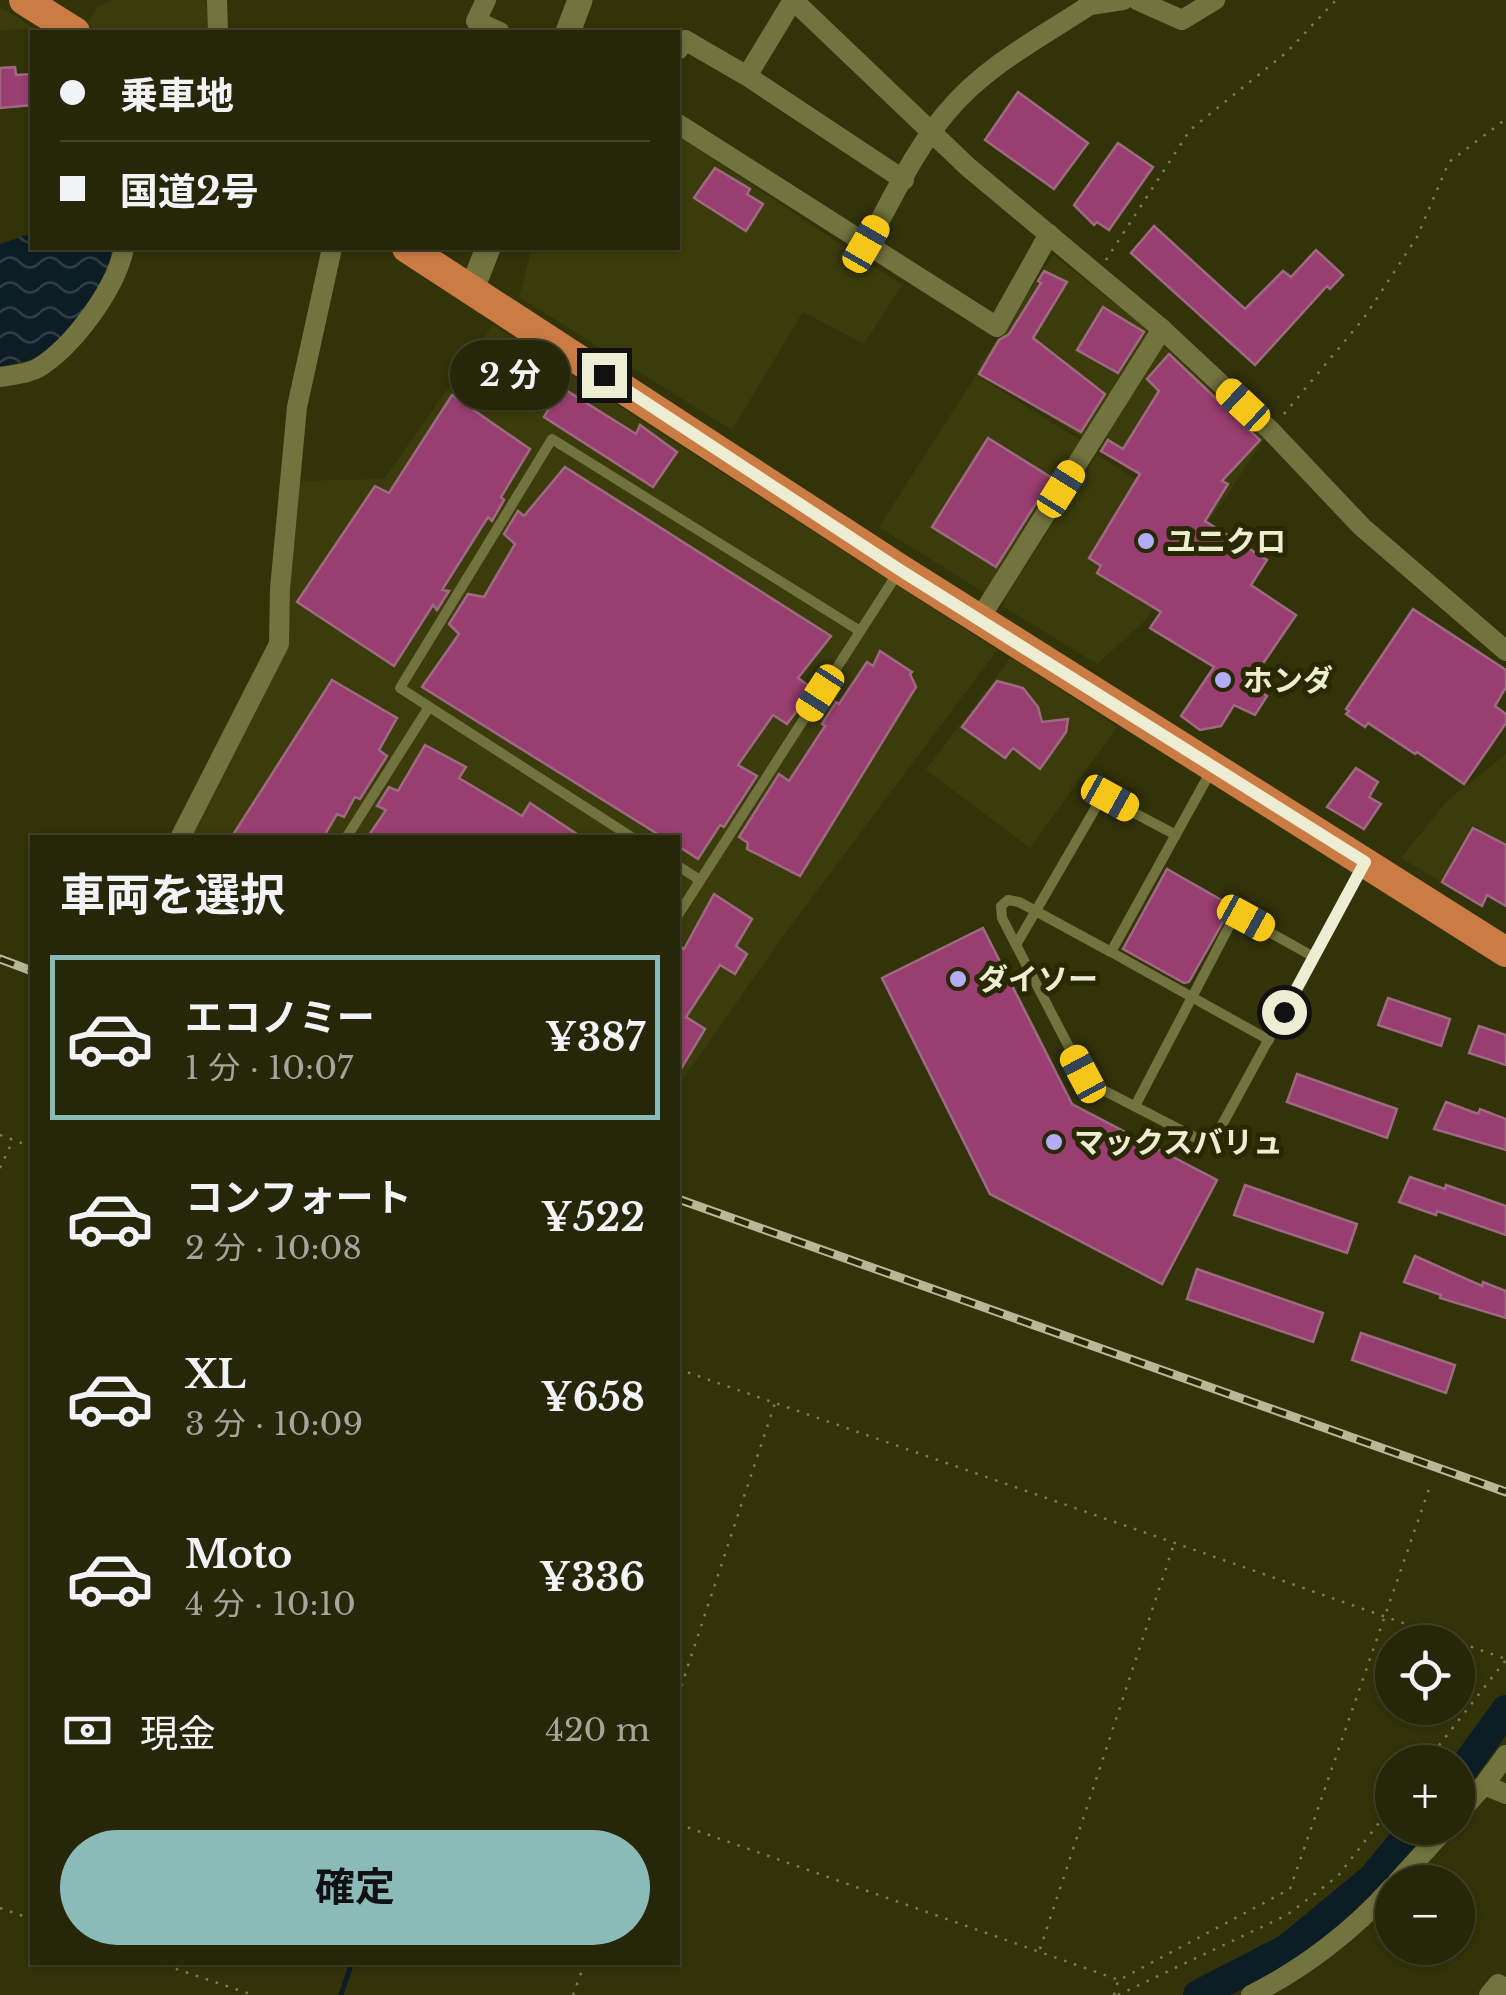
<!DOCTYPE html>
<html lang="ja">
<meta charset="utf-8">
<style>
:root{--surface:#262608;--page:#323216;--text:#f1f3f6;--muted:#a4a59c;--line:#424329;--accent:#8bbbb9}
body{margin:0;font-family:"Libre Baskerville","Noto Sans JP",serif;background:var(--page);color:var(--text);height:100vh;display:flex;flex-direction:column;font-size:38px;white-space:nowrap}
*{box-sizing:border-box;margin:0}
p{font-size:32px;color:var(--muted)}
.icon{flex:none;width:55px;height:55px;fill:none;stroke:currentColor;stroke-width:2;stroke-linecap:round;stroke-linejoin:round}
.map{position:relative;flex:1;overflow:hidden}
.panel{position:absolute;left:30px;top:835px;width:650px;height:1130px;display:flex;flex-direction:column;background:var(--surface);border-radius:0px;box-shadow:0 2px 8px #0004,0 0 0 2px var(--line)}
.panel>*{flex:none}
.banner{position:absolute;left:30px;top:30px;width:650px;height:220px;border-radius:0px;box-shadow:0 2px 8px #0004,0 0 0 2px var(--line);display:grid;align-content:center;height:220px;padding:0 30px;background:var(--surface)}
.controls{position:absolute;left:1375px;top:1625px;display:grid;gap:20px}
.controls a{display:grid;place-items:center;width:100px;height:100px;border-radius:50%;background:var(--surface);box-shadow:0 2px 8px #0004,0 0 0 2px var(--line);font-size:50px}
.end{position:absolute;width:45px;height:45px;margin:-22px;border:12px solid #ecedd2;background:#111;box-shadow:0 0 0 5px #111}
.from{border-radius:50%}
.bubble{position:absolute;height:70px;border-radius:35px;background:var(--surface);box-shadow:0 2px 8px #0004,0 0 0 2px var(--line);font-size:32px;font-weight:700;line-height:70px;text-align:center}
.car{position:absolute;width:30px;height:60px;margin:-30px -15px;border-radius:12px;box-shadow:0 0 8px 2px #0007;background:linear-gradient(#f5c518 24%,#345 0 40%,#f5c518 0 76%,#345 0 86%,#f5c518 0)}
.banner b{display:flex;align-items:center;gap:35px;height:95px;font-size:38px}
.banner b+b{border-top:2px solid var(--line)}
.banner i{width:25px;height:25px;background:var(--text)}
ul{padding:0;list-style:none}
li{display:flex;align-items:center;gap:30px;height:165px;margin:0 20px 15px;padding:0 10px;border:5px solid transparent;border-radius:0px}
li div{flex:1}
li b{display:block;font-size:38px}
li em{font-style:normal;font-weight:700}
li.active{border-color:var(--accent)}
li>.icon{width:90px;height:90px;stroke-width:1.5}
h2{padding:0 30px;font-size:45px;line-height:120px}
.pay{display:flex;align-items:center;gap:25px;height:110px;padding:0 30px;font-size:38px}
.pay p{margin-inline-start:auto}
.action{display:flex;gap:20px;margin-top:auto;padding:20px 30px}
.action a{flex:1;height:115px;border-radius:60px;background:var(--accent);color:#111;font-size:40px;font-weight:700;line-height:115px;text-align:center}
.map>svg:first-child{display:block}
.built{fill:#3b3b0b}
.water{fill:url(#water-waves)}
.lines{fill:none;stroke-linecap:round;stroke-linejoin:round}
.stream{stroke:#0d1d25;stroke-width:5}
.river{stroke:#0d1d25;stroke-width:30}
.building{fill:#993e70;stroke:#9d6a82;stroke-width:2.5}
.path{stroke:#7c7c58;stroke-width:2.5;stroke-dasharray:2.5 8;stroke-linecap:butt}
.service{stroke:#73733f;stroke-width:10}
.minor{stroke:#73733f;stroke-width:20}
.tertiary{stroke:#73733f;stroke-width:25}
.trunk{stroke:#cb7c44;stroke-width:30}
.rail-casing{stroke:#b8b899;stroke-width:9}
.rail{stroke:#292900;stroke-width:5;stroke-dasharray:15;stroke-linecap:butt}
.route{stroke:#ecedd2;stroke-width:12}
.poi-dot{fill:#b5acf8;stroke:#292900;stroke-width:4}
.labels{text-anchor:middle;dominant-baseline:central;stroke-width:10;stroke-linejoin:round;paint-order:stroke}
.poi-label{font-size:30px;font-weight:bold;fill:#ecedd2;stroke:#292900;text-anchor:start}
</style>
<div class="map">
<svg width="1506" height="1995" viewBox="0 0 1506 1995">
<defs>
<pattern id="water-waves" width="16" height="10" patternUnits="userSpaceOnUse" patternTransform="scale(2.5)"><rect width="16" height="10" fill="#0d1d25"/><path d="M0 5q4-4 8 0t8 0" fill="none" stroke="#303e44"/></pattern>
</defs>
<rect width="100%" height="100%" fill="#33330a"/>
<g class="built">
<path d="M113,0H209L213,32H99L87,24L98,6Z"/>
<path d="M0,7L33,28L0,31Z"/>
<path d="M678,136L902,285L864,344L803,312L732,430L519,297L532,248H678Z"/>
<path d="M1053,255L1151,331L1083,438L976,371Z"/>
<path d="M493,325L997,650L791,925L678,1086V838H187L287,644L296,481L384,479Z"/>
<path d="M1162,345L1265,438L1210,520L1098,451Z"/>
<path d="M976,375L1080,440L985,593L879,527Z"/>
<path d="M1097,455L1205,521L1146,620L1097,664L1004,607L1003,601Z"/>
<path d="M1011,657L1117,727L1030,848L926,770Z"/>
<path d="M1506,754V859L1482,906L1401,858L1448,800Z"/>
</g>
<path class="water" d="M32,233V248H112C109,280 74,337 46,353C33,361 15,363 0,367V244Z"/>
<g class="lines">
<path class="stream" d="M341,1995L352,1962"/>
<g class="river">
<path d="M1458,1776L1506,1710"/>
<path d="M1198,1995L1287,1949L1373,1878L1414,1828"/>
</g>
</g>
<g class="building">
<path d="M15,67L16,75L32,74V105L0,108V68Z"/>
<path d="M1018,92L1088,143L1054,189L985,140Z"/>
<path d="M1118,143L1153,167L1109,230L1097,222L1094,225L1074,205Z"/>
<path d="M715,168L750,189L747,194L763,204L746,231L694,198Z"/>
<path d="M1154,226L1245,309L1283,271L1291,277L1316,250L1343,275L1330,289L1327,286L1255,365L1131,253Z"/>
<path d="M1044,271L1067,282L1033,338L1105,394L1081,432L979,374L999,340L1009,334L1041,283L1038,281Z"/>
<path d="M1103,307L1144,332L1118,373L1077,350Z"/>
<path d="M1169,354L1260,440L1222,481L1228,484L1205,521L1267,560L1251,585L1296,615L1249,684L1267,696L1255,715L1234,705L1221,726L1200,730L1181,716L1214,667L1150,628L1161,612L1097,573L1101,566L1089,558L1140,474L1101,451L1108,440L1123,449L1159,391L1147,379Z"/>
<path d="M561,387L636,434L640,425L677,452L653,487L544,417Z"/>
<path d="M452,395L530,449L501,497L504,500L492,521L488,517L442,590L449,591L437,610L433,605L394,666L297,602L375,486L389,493Z"/>
<path d="M988,438L1052,478L996,567L932,527Z"/>
<path d="M565,467L831,636L798,678L813,689L808,696L787,724L773,715L738,765L757,776L724,827L720,825L698,859L678,846V838H664L422,687L459,634L449,624L468,594L484,597L515,544L504,534L518,511L524,516Z"/>
<path d="M1413,609L1506,670V687L1495,706L1506,714V723L1464,784L1417,752L1415,754L1368,723L1365,727L1346,714L1349,711L1346,709Z"/>
<path d="M880,651L912,672L910,674L916,687L800,876L747,849L748,843L739,837L779,774L789,781L825,726L822,724L836,702L839,704L867,662L873,666Z"/>
<path d="M332,680L397,718L379,750L387,756L360,799L355,797L344,817L337,814L323,838H231Z"/>
<path d="M997,681L1023,688L1038,707L1042,722L1068,719L1066,732L1040,769L1013,748L1005,758L962,727Z"/>
<path d="M425,745L466,767L459,778L522,816L530,803L583,838H367L386,810L377,806L389,787L398,791Z"/>
<path d="M1356,768L1378,782L1369,797L1381,804L1364,829L1327,807Z"/>
<path d="M1473,828L1506,845V906L1487,895L1482,906L1442,882Z"/>
<path d="M1167,869L1232,906L1189,982L1184,983L1123,949Z"/>
<path d="M714,894L752,919L736,946L747,954L735,974L720,965L686,1017L705,1029L678,1074V945L684,949Z"/>
<path d="M983,928L1072,1104L1217,1180L1162,1284L990,1194L882,978Z"/>
<path d="M1388,998L1450,1019L1441,1046L1378,1025Z"/>
<path d="M1479,1026L1506,1035V1065L1469,1053Z"/>
<path d="M1297,1074L1397,1109L1387,1138L1287,1102Z"/>
<path d="M1446,1102L1478,1114L1480,1109L1506,1119V1150L1434,1129Z"/>
<path d="M1410,1177L1445,1189L1446,1185L1506,1206V1235L1437,1211L1436,1215L1399,1202Z"/>
<path d="M1245,1185L1357,1224L1347,1253L1234,1215Z"/>
<path d="M1415,1256L1482,1286L1483,1282L1506,1291V1318L1440,1298L1441,1295L1404,1282Z"/>
<path d="M1197,1269L1323,1313L1313,1342L1187,1299Z"/>
<path d="M1361,1333L1455,1365L1446,1393L1352,1360Z"/>
</g>
<g class="lines">
<g class="path">
<path d="M1106,260L1190,130L1287,52L1336,0"/>
<path d="M1284,414L1364,318L1417,237L1449,162L1506,119"/>
<path d="M0,1135L32,1147"/>
<path d="M0,1168L12,1142"/>
<path d="M678,1369L1506,1659"/>
<path d="M678,1696L775,1403"/>
<path d="M1426,1762L1505,1661"/>
<path d="M678,1824L1119,1980L1290,1889L1429,1489"/>
<path d="M0,1908L32,1919"/>
<path d="M1040,1949L1174,1544"/>
<path d="M156,1962L253,1995"/>
<path d="M573,1995L585,1962"/>
<path d="M1114,1995L1118,1981"/>
<path d="M1118,1995L1287,1915L1338,1876L1392,1806"/>
</g>
<g class="service">
<path d="M1211,771L1111,952L1019,902L1008,900L1001,906L1002,918L1083,1074L1101,1089L1202,1141L1216,1136L1363,866"/>
<path d="M346,838L429,707"/>
<path d="M633,838L400,688L552,439L860,631"/>
<path d="M678,866L700,880"/>
<path d="M678,915L899,571"/>
<path d="M1016,945L1099,802L1104,797L1176,835"/>
<path d="M1111,952L1269,1040"/>
<path d="M1135,1106L1233,919L1239,916L1246,919L1314,957"/>
</g>
<g class="minor">
<path d="M217,0L218,32"/>
<path d="M486,0L476,21L500,32"/>
<path d="M1088,0L1090,5L1123,0"/>
<path d="M1137,0L1182,20L1215,0"/>
<path d="M678,50L685,40L747,76L904,180"/>
<path d="M747,76L793,0L968,167L1162,329L1270,430L1362,527L1506,651"/>
<path d="M678,124L997,327L1049,234"/>
<path d="M867,244C892,200 914,150 947,112C985,66 1041,37 1090,5L1092,0"/>
<path d="M0,377C12,375 28,374 38,368C74,346 116,288 124,248"/>
<path d="M980,618L1162,329"/>
<path d="M180,838L279,644L280,589L297,407L332,248"/>
<path d="M1506,1755L1484,1785L1506,1794"/>
<path d="M1458,1814L1484,1785"/>
<path d="M1397,1882L1446,1828"/>
<path d="M1251,1995C1303,1969 1354,1930 1392,1887"/>
<path d="M1489,1995L1498,1984L1506,1989"/>
</g>
<g class="tertiary">
<path d="M568,32L580,0"/>
<path d="M472,289L488,248"/>
</g>
<g class="trunk">
<path d="M24,0L75,32"/>
<path d="M407,248L900,569L1506,952"/>
</g>
<defs>
<g id="rail">
<path d="M0,959L32,971"/>
<path d="M678,1199L1506,1492"/>
</g>
</defs>
<use href="#rail" class="rail-casing"/>
<use href="#rail" class="rail"/>
</g>
<g class="lines">
<path class="route" d="M604,375L900,570L1365,862L1284,1012"/>
</g>
<g class="poi-dot">
<circle cx="1146" cy="541" r="10"/>
<circle cx="1223" cy="680" r="10"/>
<circle cx="958" cy="979" r="10"/>
<circle cx="1054" cy="1142" r="10"/>
</g>
<g class="labels">
<g class="poi-label">
<text x="1166" y="541">ユニクロ</text>
<text x="1243" y="680">ホンダ</text>
<text x="978" y="979">ダイソー</text>
<text x="1074" y="1142">マックスバリュ</text>
</g>
</g>
</svg>
<div class="controls">
<a><svg class="icon" aria-label="locate" viewBox="0 0 24 24"><circle cx="12" cy="12" r="6"/><path d="M12 2v4M12 18v4M2 12h4M18 12h4"/></svg></a>
<a>+</a>
<a>−</a>
</div>
<i class="end from" style="left:1284px;top:1012px"></i>
<i class="end" style="left:604px;top:375px"></i>
<div class="bubble" style="left:450px;top:340px;width:120px">2 分</div>
<i class="car" style="left:866px;top:244px;rotate:30deg"></i>
<i class="car" style="left:1243px;top:405px;rotate:313deg"></i>
<i class="car" style="left:1061px;top:489px;rotate:32deg"></i>
<i class="car" style="left:820px;top:693px;rotate:213deg"></i>
<i class="car" style="left:1110px;top:798px;rotate:119deg"></i>
<i class="car" style="left:1246px;top:918px;rotate:119deg"></i>
<i class="car" style="left:1083px;top:1074px;rotate:332deg"></i>
<div class="banner">
<b><i class="from"></i>乗車地</b>
<b><i></i>国道2号</b>
</div>
<section class="panel">
<h2>車両を選択</h2>
<ul>
<li class="active"><svg class="icon" aria-label="car" viewBox="0 0 24 24"><path d="M5 17H2v-5l4-1 3-4h7l3 4 3 1v5h-3M9 17h6M6 11h13"/><circle cx="7" cy="17" r="2"/><circle cx="17" cy="17" r="2"/></svg><div><b>エコノミー</b><p>1 分 · 10:07</p></div><em>¥387</em></li>
<li><svg class="icon" aria-label="car" viewBox="0 0 24 24"><path d="M5 17H2v-5l4-1 3-4h7l3 4 3 1v5h-3M9 17h6M6 11h13"/><circle cx="7" cy="17" r="2"/><circle cx="17" cy="17" r="2"/></svg><div><b>コンフォート</b><p>2 分 · 10:08</p></div><em>¥522</em></li>
<li><svg class="icon" aria-label="car" viewBox="0 0 24 24"><path d="M5 17H2v-5l4-1 3-4h7l3 4 3 1v5h-3M9 17h6M6 11h13"/><circle cx="7" cy="17" r="2"/><circle cx="17" cy="17" r="2"/></svg><div><b>XL</b><p>3 分 · 10:09</p></div><em>¥658</em></li>
<li><svg class="icon" aria-label="car" viewBox="0 0 24 24"><path d="M5 17H2v-5l4-1 3-4h7l3 4 3 1v5h-3M9 17h6M6 11h13"/><circle cx="7" cy="17" r="2"/><circle cx="17" cy="17" r="2"/></svg><div><b>Moto</b><p>4 分 · 10:10</p></div><em>¥336</em></li>
</ul>
<div class="pay"><svg class="icon" aria-label="cash" viewBox="0 0 24 24"><path d="M3 7h18v10H3z"/><circle cx="12" cy="12" r="2"/></svg>現金<p>420 m</p></div>
<div class="action"><a>確定</a></div>
</section>
</div>
